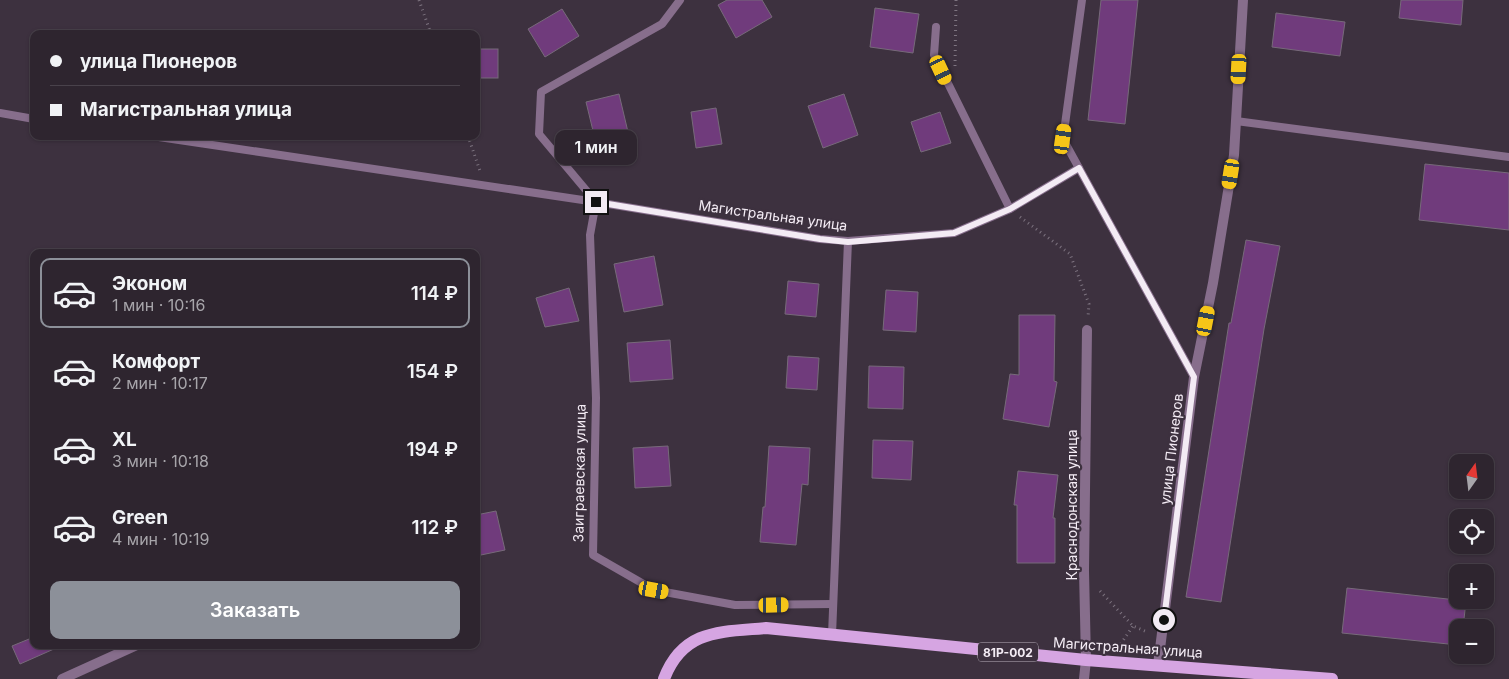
<!DOCTYPE html>
<html lang="ru">
<meta charset="utf-8">
<style>
:root{--surface:#2e252f;--page:#3a313b;--text:#f1f3f6;--muted:#a7a5aa;--line:#49424b;--accent:#8c9099}
body{margin:0;font-family:Inter,sans-serif;background:var(--page);color:var(--text);height:100vh;display:flex;flex-direction:column;font-size:19px;white-space:nowrap}
*{box-sizing:border-box;margin:0}
p{font-size:16px;color:var(--muted)}
.icon{flex:none;width:28px;height:28px;fill:none;stroke:currentColor;stroke-width:2;stroke-linecap:round;stroke-linejoin:round}
.map{position:relative;flex:1;overflow:hidden}
.drawer{position:absolute;left:30px;top:249px;width:450px;height:400px;display:flex;flex-direction:column;background:var(--surface);border-radius:10px;box-shadow:0 1px 4px #0004,0 0 0 1px var(--line)}
.drawer>*{flex:none}
.banner{position:absolute;left:30px;top:30px;width:450px;height:110px;border-radius:10px;box-shadow:0 1px 4px #0004,0 0 0 1px var(--line);display:grid;align-content:center;height:110px;padding:0 20px;background:var(--surface)}
.needle{width:32px;rotate:14deg}
.tools{position:absolute;left:1449px;top:454px;display:grid;gap:10px}
.tools a{display:grid;place-items:center;width:45px;height:45px;border-radius:10px;background:var(--surface);box-shadow:0 1px 4px #0004,0 0 0 1px var(--line);font-size:25px}
.end{position:absolute;width:22px;height:22px;margin:-11px;border:6px solid #f3ebf4;background:#111;box-shadow:0 0 0 2px #111}
.from{border-radius:50%}
.bubble{position:absolute;height:35px;border-radius:10px;background:var(--surface);box-shadow:0 1px 4px #0004,0 0 0 1px var(--line);font-size:16px;font-weight:600;line-height:35px;text-align:center}
.car{position:absolute;width:15px;height:30px;margin:-15px -8px;border-radius:6px;box-shadow:0 0 4px 1px #0007;background:linear-gradient(#f5c518 24%,#345 0 40%,#f5c518 0 76%,#345 0 86%,#f5c518 0)}
.banner b{display:flex;align-items:center;gap:18px;height:48px;font-size:19px}
.banner b+b{border-top:1px solid var(--line)}
.banner i{width:12px;height:12px;background:var(--text)}
ul{padding:9px 0 0;list-style:none}
li{display:flex;align-items:center;gap:15px;height:70px;margin:0 10px 8px;padding:0 10px;border:2px solid transparent;border-radius:10px}
li div{flex:1}
li b{display:block;font-size:19px}
li em{font-style:normal;font-weight:600}
li.selected{border-color:var(--accent)}
li>.icon{width:45px;height:45px;stroke-width:1.5}
.action{display:flex;gap:10px;margin-top:auto;padding:10px 20px}
.action a{flex:1;height:58px;border-radius:10px;background:var(--accent);color:#fff;font-size:20px;font-weight:600;line-height:58px;text-align:center}
.map>svg:first-child{display:block}
.building{fill:#703b7c;stroke:#776a7a}
.lines{fill:none;stroke-linecap:round;stroke-linejoin:round}
.path{stroke:#7e7480;stroke-width:3;stroke-dasharray:1 4;stroke-linecap:butt}
.lane{stroke:#876e8c;stroke-width:8}
.street{stroke:#876e8c;stroke-width:10}
.primary{stroke:#d6a5e2;stroke-width:12}
.route{stroke:#f3ebf4;stroke-width:6}
.labels{text-anchor:middle;dominant-baseline:central;stroke-width:4.5;stroke-linejoin:round;paint-order:stroke}
.shield{fill:#3d313f;stroke:#bcb3be;stroke-width:1}
.shield-label{font-size:12px;font-weight:bold;fill:#f3ebf4}
.street-label{font-size:14px;fill:#f3ebf4;stroke:#3d313f}
</style>
<div class="map">
<svg width="1509" height="679" viewBox="0 0 1509 679">
<rect width="100%" height="100%" fill="#3d313f"/>
<g class="building">
<path d="M727,0H762L772,17L736,38L718,5Z"/>
<path d="M1101,0H1138L1125,124L1088,120Z"/>
<path d="M1401,0H1463L1461,25L1399,18Z"/>
<path d="M875,8L919,14L913,53L870,47Z"/>
<path d="M562,9L579,36L545,57L528,29Z"/>
<path d="M1276,13L1345,22L1340,56L1272,47Z"/>
<rect x="476" y="49" width="22" height="29"/>
<path d="M619,94L628,132L595,139L586,102Z"/>
<path d="M844,94L858,135L823,148L808,106Z"/>
<path d="M716,108L722,144L696,148L691,112Z"/>
<path d="M940,112L951,143L921,152L911,122Z"/>
<path d="M1425,164L1509,173V230L1419,220Z"/>
<path d="M1246,240L1280,246L1264,329L1221,602L1186,597L1229,323H1231Z"/>
<path d="M654,256L663,305L624,312L614,264Z"/>
<path d="M788,281L819,284L816,317L785,314Z"/>
<path d="M569,288L579,321L545,327L536,298Z"/>
<path d="M886,290L918,292L916,332L883,330Z"/>
<path d="M1019,315H1055L1054,381L1057,382L1049,427L1003,419L1010,374L1019,375Z"/>
<path d="M670,340L673,379L630,382L627,343Z"/>
<path d="M788,356L819,358L817,390L786,388Z"/>
<path d="M869,366L904,367L903,409L868,408Z"/>
<path d="M873,440L913,441L911,480L872,478Z"/>
<path d="M668,446L671,486L635,488L633,448Z"/>
<path d="M769,446L810,448L808,485L802,484L796,545L760,542L763,507H765Z"/>
<path d="M1018,471L1058,475L1053,518H1055V563H1017V505H1014Z"/>
<path d="M496,511L505,550L476,556V515Z"/>
<path d="M1347,588L1466,601L1463,628H1458V645L1342,633Z"/>
<path d="M34,637V645H63L20,664L12,646Z"/>
</g>
<g class="lines">
<g class="path">
<path d="M419,0L431,34"/>
<path d="M955,66L956,0"/>
<path d="M468,136L480,171"/>
<path d="M1020,217L1070,254L1089,304L1088,317"/>
<path d="M1100,591L1133,626L1147,632"/>
<path d="M1118,648L1133,626"/>
</g>
<g class="lane">
<path d="M680,0L662,24L541,92L539,134L596,202L590,235L596,398L593,555L654,590L735,605L833,604"/>
<path d="M1082,0L1063,139L1194,377"/>
<path d="M936,27L934,55L1010,209"/>
<path d="M0,113L34,119"/>
<path d="M1236,121L1509,157"/>
<path d="M152,136L596,202L820,239L848,241L954,233L1010,209L1079,168"/>
<path d="M832,635L848,241"/>
</g>
<g class="street">
<path d="M1158,665L1194,377L1213,283L1234,155L1243,0"/>
<path d="M62,679L137,645"/>
<path d="M1084,679L1086,660L1084,571L1087,330"/>
</g>
<path class="primary" d="M664,679C683,629 721,632 766,628L1086,660L1332,679"/>
</g>
<g class="lines">
<path class="route" d="M596,202L820,239L848,242L954,233L1010,209L1079,168L1194,377L1164,620"/>
</g>
<g class="labels">
<rect class="shield" x="978" y="642.5" width="60" height="19" rx="4"/>
<g class="shield-label">
<text x="1008" y="652">81Р-002</text>
</g>
<g class="street-label">
<text transform="translate(773 215) rotate(8)">Магистральная улица</text>
<text transform="translate(1171 449) rotate(-83)">улица Пионеров</text>
<text transform="translate(579 473) rotate(-89)">Заиграевская улица</text>
<text transform="translate(1071 505) rotate(-90)">Краснодонская улица</text>
<text transform="translate(1128 647) rotate(4)">Магистральная улица</text>
</g>
</g>
</svg>
<div class="tools">
<a><svg class="needle" viewBox="-14 -14 28 28"><path d="M0-13l5 13h-10z" fill="#e53935"/><path d="M0 13l5-13h-10z" fill="#a7a5aa"/></svg></a>
<a><svg class="icon" aria-label="locate" viewBox="0 0 24 24"><circle cx="12" cy="12" r="6"/><path d="M12 2v4M12 18v4M2 12h4M18 12h4"/></svg></a>
<a>+</a>
<a>−</a>
</div>
<i class="end from" style="left:1164px;top:620px"></i>
<i class="end" style="left:596px;top:202px"></i>
<div class="bubble" style="left:555px;top:130px;width:82px">1 мин</div>
<i class="car" style="left:1239px;top:69px;rotate:183deg"></i>
<i class="car" style="left:941px;top:70px;rotate:155deg"></i>
<i class="car" style="left:1063px;top:139px;rotate:8deg"></i>
<i class="car" style="left:1231px;top:174px;rotate:189deg"></i>
<i class="car" style="left:1206px;top:321px;rotate:11deg"></i>
<i class="car" style="left:654px;top:590px;rotate:100deg"></i>
<i class="car" style="left:774px;top:605px;rotate:89deg"></i>
<div class="banner">
<b><i class="from"></i>улица Пионеров</b>
<b><i></i>Магистральная улица</b>
</div>
<section class="drawer">
<ul>
<li class="selected"><svg class="icon" aria-label="car" viewBox="0 0 24 24"><path d="M5 17H2v-5l4-1 3-4h7l3 4 3 1v5h-3M9 17h6M6 11h13"/><circle cx="7" cy="17" r="2"/><circle cx="17" cy="17" r="2"/></svg><div><b>Эконом</b><p>1 мин · 10:16</p></div><em>114 ₽</em></li>
<li><svg class="icon" aria-label="car" viewBox="0 0 24 24"><path d="M5 17H2v-5l4-1 3-4h7l3 4 3 1v5h-3M9 17h6M6 11h13"/><circle cx="7" cy="17" r="2"/><circle cx="17" cy="17" r="2"/></svg><div><b>Комфорт</b><p>2 мин · 10:17</p></div><em>154 ₽</em></li>
<li><svg class="icon" aria-label="car" viewBox="0 0 24 24"><path d="M5 17H2v-5l4-1 3-4h7l3 4 3 1v5h-3M9 17h6M6 11h13"/><circle cx="7" cy="17" r="2"/><circle cx="17" cy="17" r="2"/></svg><div><b>XL</b><p>3 мин · 10:18</p></div><em>194 ₽</em></li>
<li><svg class="icon" aria-label="car" viewBox="0 0 24 24"><path d="M5 17H2v-5l4-1 3-4h7l3 4 3 1v5h-3M9 17h6M6 11h13"/><circle cx="7" cy="17" r="2"/><circle cx="17" cy="17" r="2"/></svg><div><b>Green</b><p>4 мин · 10:19</p></div><em>112 ₽</em></li>
</ul>
<div class="action"><a>Заказать</a></div>
</section>
</div>
